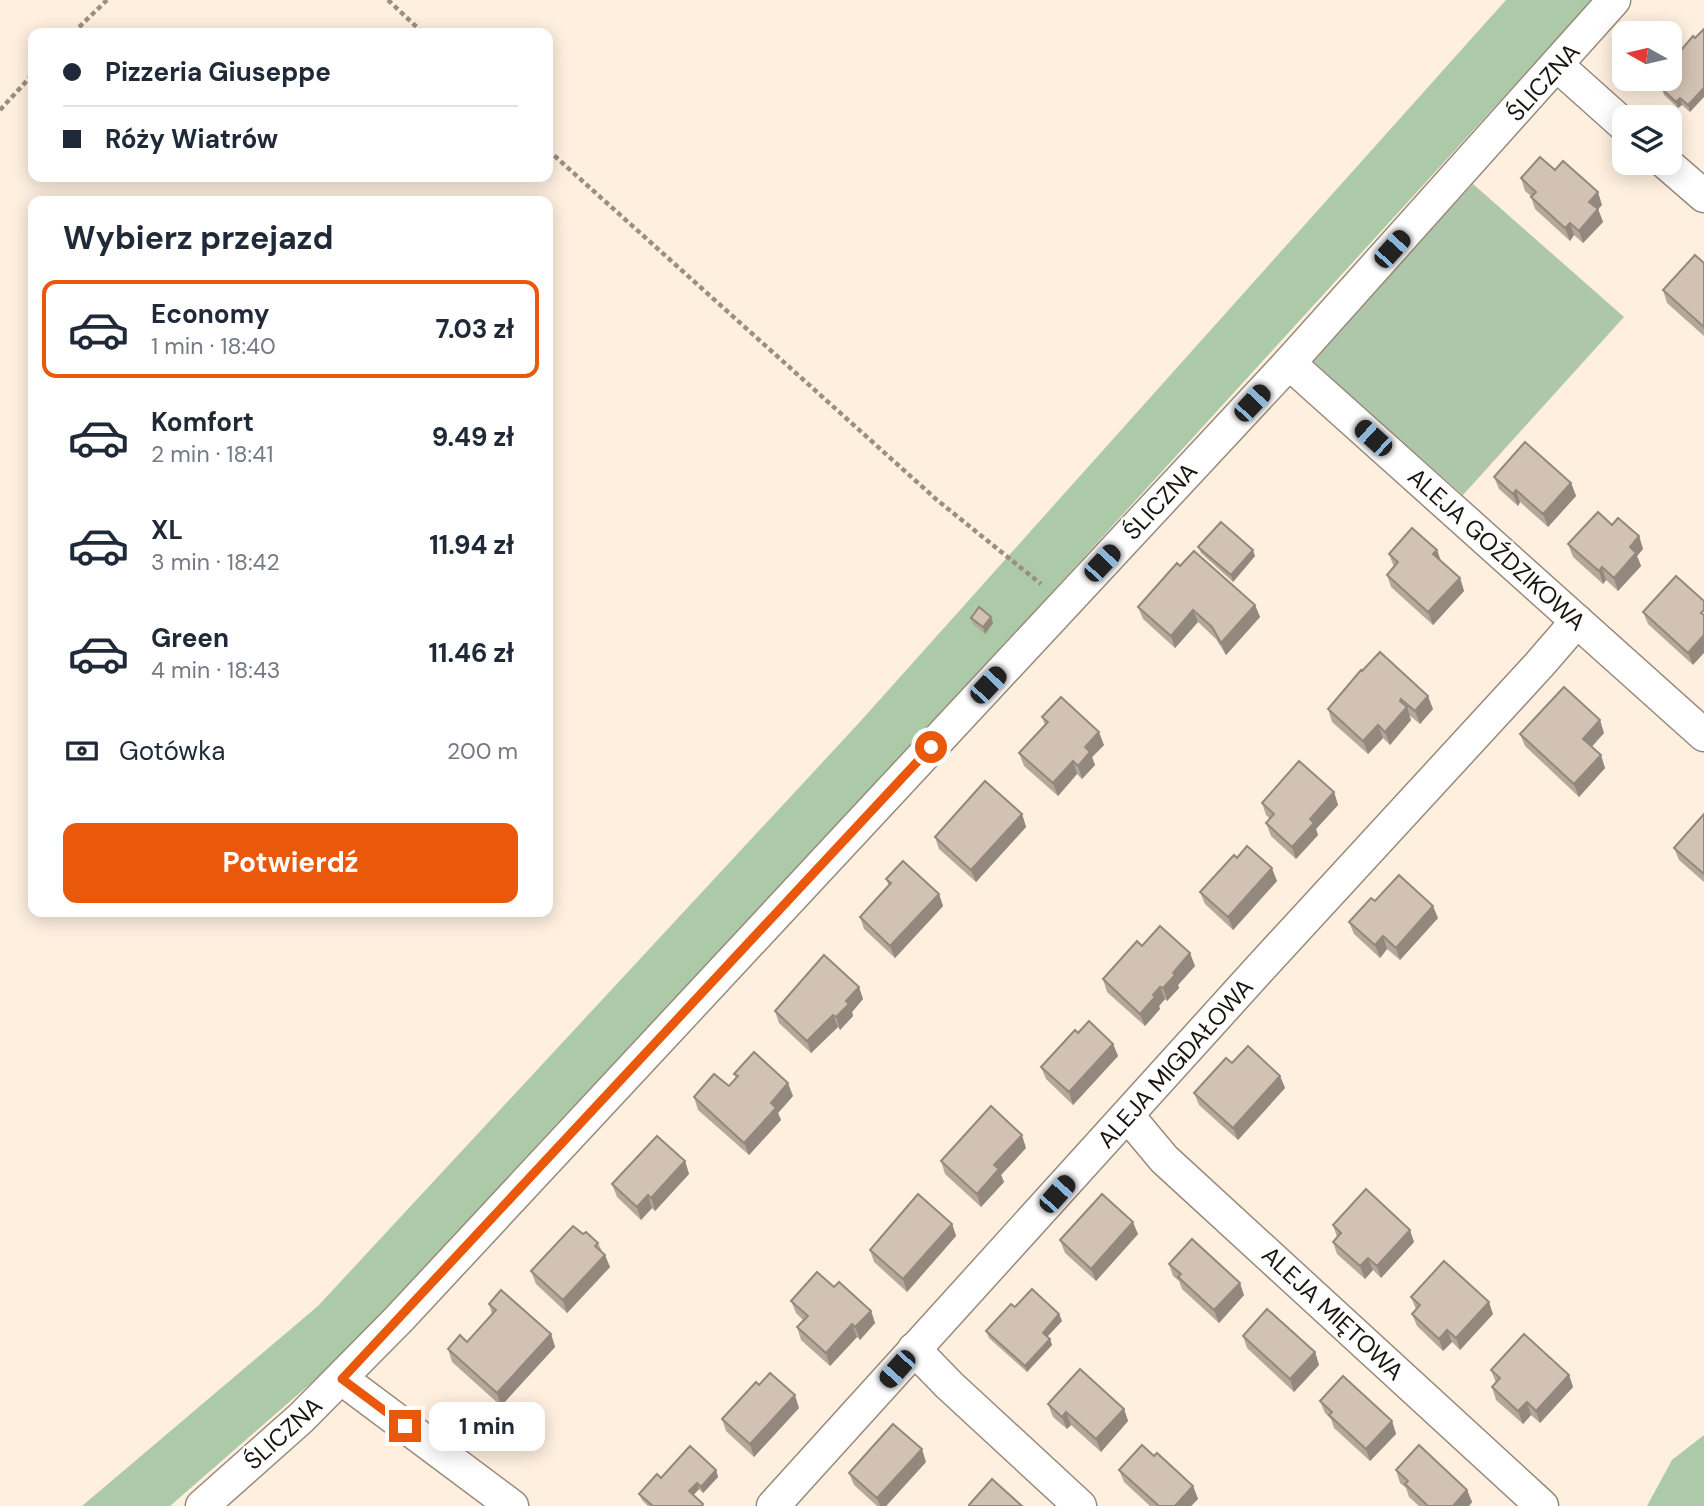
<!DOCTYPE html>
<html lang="pl">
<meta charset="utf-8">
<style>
:root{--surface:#fff;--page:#f2f2f3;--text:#1f2937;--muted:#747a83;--line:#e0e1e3;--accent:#ea580c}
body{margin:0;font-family:"DM Sans",sans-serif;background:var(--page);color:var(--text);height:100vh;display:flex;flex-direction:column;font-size:26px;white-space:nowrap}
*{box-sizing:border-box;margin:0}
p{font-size:23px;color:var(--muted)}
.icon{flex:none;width:38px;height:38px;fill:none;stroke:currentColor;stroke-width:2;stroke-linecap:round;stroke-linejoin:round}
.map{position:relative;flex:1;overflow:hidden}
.panel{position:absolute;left:28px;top:196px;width:525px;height:721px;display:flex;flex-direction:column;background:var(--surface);border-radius:14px;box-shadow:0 4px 18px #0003}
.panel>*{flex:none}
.hud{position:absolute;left:28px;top:28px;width:525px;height:154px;border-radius:14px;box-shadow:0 4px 18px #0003;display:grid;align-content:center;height:154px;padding:0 35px;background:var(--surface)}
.needle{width:46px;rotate:278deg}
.buttons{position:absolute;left:1612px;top:21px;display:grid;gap:14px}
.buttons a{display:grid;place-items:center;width:70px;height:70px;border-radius:14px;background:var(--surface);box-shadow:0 4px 18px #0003;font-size:35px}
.end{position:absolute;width:32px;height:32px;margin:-16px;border:9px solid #ea580c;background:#fff;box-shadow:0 0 0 4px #fff}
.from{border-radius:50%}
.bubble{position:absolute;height:49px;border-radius:14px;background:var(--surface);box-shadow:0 4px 18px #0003;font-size:23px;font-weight:700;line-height:49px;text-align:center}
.car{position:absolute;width:21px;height:42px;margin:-21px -10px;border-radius:9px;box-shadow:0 0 5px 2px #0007;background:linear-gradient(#222 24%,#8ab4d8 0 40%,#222 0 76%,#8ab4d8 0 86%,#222 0)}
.hud b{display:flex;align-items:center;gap:24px;height:66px;font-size:26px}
.hud b+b{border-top:2px solid var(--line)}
.hud i{width:18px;height:18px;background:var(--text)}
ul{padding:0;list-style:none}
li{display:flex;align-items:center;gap:21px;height:98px;margin:0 14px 10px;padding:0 21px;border:4px solid transparent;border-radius:14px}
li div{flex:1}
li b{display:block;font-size:26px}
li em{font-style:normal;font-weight:700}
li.selected{border-color:var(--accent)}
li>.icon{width:63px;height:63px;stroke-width:1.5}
h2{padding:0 35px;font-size:32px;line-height:84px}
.pay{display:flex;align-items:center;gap:18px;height:77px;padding:0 35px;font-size:26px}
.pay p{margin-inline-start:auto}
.button{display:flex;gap:14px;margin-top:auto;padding:14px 35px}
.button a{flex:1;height:80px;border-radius:14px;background:var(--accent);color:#fff;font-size:28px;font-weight:700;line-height:80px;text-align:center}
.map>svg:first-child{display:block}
.green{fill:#aec7ab}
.forest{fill:#acc9a8}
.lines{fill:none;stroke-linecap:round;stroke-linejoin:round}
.minor-casing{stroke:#988a7b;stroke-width:35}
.path{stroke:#998f83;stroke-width:4.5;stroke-dasharray:5 3.5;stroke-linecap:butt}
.minor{stroke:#fff;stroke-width:32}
.wall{fill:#b5a79a}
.shaded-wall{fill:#93887d}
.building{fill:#d2c2b3;stroke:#93887d;stroke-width:2}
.route{stroke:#ea580c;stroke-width:9}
.labels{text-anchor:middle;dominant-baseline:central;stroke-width:5;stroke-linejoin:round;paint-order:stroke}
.street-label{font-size:24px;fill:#1a150f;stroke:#fff}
</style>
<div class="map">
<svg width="1704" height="1506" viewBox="0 0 1704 1506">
<rect width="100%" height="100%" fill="#feefdf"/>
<path class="green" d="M1473,184L1624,317L1463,495L1310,360Z"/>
<g class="forest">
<path d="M1506,0H1592L721,955L358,1342L170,1506H82L318,1306L858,724Z"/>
<path d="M1704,1435V1506H1647L1672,1460Z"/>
</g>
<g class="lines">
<defs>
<g id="minor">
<path d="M1558,66L1624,125"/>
<path d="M1666,163L1704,196"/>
<path d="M1289,363L1704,735"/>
<path d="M1128,1116L1164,1159L1542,1506"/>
<path d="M914,1349L949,1385L1080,1506"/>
<path d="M342,1379L512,1506"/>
<path d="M202,1506L301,1418L398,1320L1289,363L1614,0"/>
<path d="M773,1506L1262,966L1539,665L1577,621"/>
</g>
</defs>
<use href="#minor" class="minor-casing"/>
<g class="path">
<path d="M388,0L423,33"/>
<path d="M73,33L107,0"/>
<path d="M0,110L33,74"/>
<path d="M548,150L937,500L1041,584"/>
</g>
<use href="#minor" class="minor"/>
</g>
<g class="wall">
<path d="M1693,36L1690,112L1682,105L1678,108L1664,95L1662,89L1663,87L1659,84L1657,79H1670Z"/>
<path d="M1555,170L1602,205L1598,209L1603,222L1583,243L1574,235L1570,241L1535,209L1531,197V196L1525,191L1521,178Z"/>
<path d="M1704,263V336L1667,303L1663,290Z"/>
<path d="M1494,477L1571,483L1576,496L1548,527L1520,502L1518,506L1499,489Z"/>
<path d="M1612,525L1639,536L1643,549L1637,556L1641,566L1618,591L1606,580L1603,584L1573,557L1568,544Z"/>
<path d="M1198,547L1255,556L1233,582L1201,553Z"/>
<path d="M1437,550L1441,561L1460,578L1464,591L1433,625L1391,587L1387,575L1394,567L1389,554Z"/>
<path d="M1180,566L1255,605L1260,617L1226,655L1216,639L1198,622L1175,648L1143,619L1138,607Z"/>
<path d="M1676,576L1693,665L1648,624L1643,612Z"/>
<path d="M991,617L993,623L985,634L973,624L971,618Z"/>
<path d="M1361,670L1433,709L1420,724L1409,715L1411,720L1390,745L1383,738L1368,754L1332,722L1328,709Z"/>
<path d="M1042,717L1104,745L1092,757L1095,765L1082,779L1077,774L1058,796L1024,766L1019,753L1045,725Z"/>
<path d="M1604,733L1592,747L1605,768L1579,797L1525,746L1520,734Z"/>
<path d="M1334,792L1338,805L1316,829L1318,835L1296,859L1271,836L1266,823L1270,819L1266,815L1262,803Z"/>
<path d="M1022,814L1026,827L976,882L939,849L935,837Z"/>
<path d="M1704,814V882L1679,860L1674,848Z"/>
<path d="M1237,858L1277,881L1233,930L1205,904L1200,892Z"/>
<path d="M886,879L939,894L943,906L895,958L864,929L860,917L889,886Z"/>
<path d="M1375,901L1438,918L1400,960L1387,949L1380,958L1354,934L1349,922Z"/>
<path d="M1142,946L1195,966L1178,985L1179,988L1167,1001L1165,999L1159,1006L1160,1009L1145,1026L1107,992L1103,979Z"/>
<path d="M859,987L863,999L852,1012L853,1016L840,1030L838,1027L811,1053L779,1023L775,1011Z"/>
<path d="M1078,1033L1113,1044L1118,1056L1073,1105L1046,1079L1041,1067Z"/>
<path d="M1232,1063L1280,1076L1285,1088L1238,1140L1199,1105L1194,1093Z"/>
<path d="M734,1074L793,1096L778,1113L781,1120L749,1155L698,1110L694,1097L729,1086L736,1078Z"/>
<path d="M1026,1148L1001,1175L1004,1182L981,1207L945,1174L941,1161Z"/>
<path d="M685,1161L689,1174L655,1211L652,1208L641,1220L617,1197L612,1184Z"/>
<path d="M952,1224L956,1236L907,1292L874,1262L870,1250Z"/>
<path d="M1333,1225L1414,1242L1381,1278L1373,1270L1365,1279L1337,1254L1333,1242L1337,1237Z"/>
<path d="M583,1234L598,1243L610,1267L567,1313L536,1284L531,1271Z"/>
<path d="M1138,1234L1096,1281L1065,1253L1060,1240Z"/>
<path d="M1169,1264L1244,1295L1219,1323L1182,1289L1179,1281L1173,1276Z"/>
<path d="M834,1287L871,1311L875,1323L860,1340L857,1337L830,1366L801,1340L797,1327L803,1320L796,1313L791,1301Z"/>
<path d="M1411,1297L1493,1314L1460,1350L1452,1342L1443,1351L1417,1326L1412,1314L1416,1309Z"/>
<path d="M489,1304L551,1334L555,1347L501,1406L452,1362L448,1349L467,1342L492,1314Z"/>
<path d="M1015,1307L1059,1314L1062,1321L1047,1337L1050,1339L1052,1345L1027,1372L989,1338L986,1331Z"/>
<path d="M1243,1336L1315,1352L1319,1365L1294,1392L1247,1348Z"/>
<path d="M1491,1370L1569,1375L1573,1387L1540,1423L1531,1415L1523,1424L1496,1400L1492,1387L1496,1383Z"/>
<path d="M759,1385L799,1408L754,1457L726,1431L722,1419Z"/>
<path d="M1320,1401L1392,1421L1396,1434L1370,1461L1334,1428L1331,1419L1325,1413Z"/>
<path d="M1048,1404L1124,1409L1128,1421L1101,1452L1071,1425L1067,1429L1053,1417Z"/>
<path d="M1154,1456L1193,1486L1198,1499L1191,1506H1150L1124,1482L1119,1470Z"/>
<path d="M926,1462L886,1506H877L854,1485L849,1473Z"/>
<path d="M716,1470L718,1477L703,1493L699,1489L693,1495L704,1506H648L642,1500L639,1494L661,1478Z"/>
<path d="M1396,1470L1467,1490L1472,1502L1469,1506H1419L1409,1497L1406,1488L1400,1483Z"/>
</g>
<g class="shaded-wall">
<path d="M1704,88V97L1690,112L1688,105Z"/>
<path d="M1680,98L1682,105L1678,108L1676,102Z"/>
<path d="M1598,192L1602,205L1598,209L1603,222L1583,243L1579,231L1589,202Z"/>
<path d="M1570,223L1574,235L1570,241L1565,228Z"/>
<path d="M1571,483L1576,496L1548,527L1543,514Z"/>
<path d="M1516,490L1520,502L1518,506L1513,494Z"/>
<path d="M1639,536L1643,549L1637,556L1641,566L1618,591L1614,578L1630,547Z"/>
<path d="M1253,550L1255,556L1233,582L1231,575Z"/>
<path d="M1437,550L1441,562L1433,554Z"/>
<path d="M1602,567L1606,580L1603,584L1599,571Z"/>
<path d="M1460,578L1464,591L1433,625L1428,612Z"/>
<path d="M1255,605L1260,617L1226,655L1221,643Z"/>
<path d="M1193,610L1198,622L1175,648L1171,636Z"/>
<path d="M991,617L993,623L985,634L983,627Z"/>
<path d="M1704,635V653L1693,665L1688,653Z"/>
<path d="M1428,696L1433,709L1420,724L1415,711Z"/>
<path d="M1401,699L1405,709L1407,707L1411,720L1390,745L1385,732Z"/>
<path d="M1600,720L1604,733L1587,751L1583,739Z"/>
<path d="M1378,725L1383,738L1368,754L1363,741Z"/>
<path d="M1099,732L1104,745L1092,757L1095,765L1082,779L1078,766L1085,747Z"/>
<path d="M1601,755L1605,768L1579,797L1574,784Z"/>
<path d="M1073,761L1077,774L1058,796L1053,783Z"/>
<path d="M1334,792L1338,805L1316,829L1318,835L1296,859L1292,847L1310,819Z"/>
<path d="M1022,814L1026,827L976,882L971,870Z"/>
<path d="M1272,868L1277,881L1233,930L1228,917Z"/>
<path d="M939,894L943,906L895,958L890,946Z"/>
<path d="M1433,906L1438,918L1400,960L1396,948Z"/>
<path d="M1383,936L1387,949L1380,958L1375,945Z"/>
<path d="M1190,953L1195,966L1178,985L1179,988L1167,1001L1163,988L1173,973Z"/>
<path d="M859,987L863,999L852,1012L853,1016L840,1030L836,1017L846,1001Z"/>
<path d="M1160,987L1165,999L1159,1006L1160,1009L1145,1026L1140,1014Z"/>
<path d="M833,1015L838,1027L811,1053L807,1041Z"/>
<path d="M1113,1044L1118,1056L1073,1105L1069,1092Z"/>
<path d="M1280,1076L1285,1088L1238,1140L1233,1128Z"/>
<path d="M788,1083L793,1096L778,1113L781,1120L749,1155L744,1143L771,1103Z"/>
<path d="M1022,1135L1026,1148L1001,1175L1004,1182L981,1207L977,1194L994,1165Z"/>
<path d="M685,1161L689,1174L655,1211L651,1198Z"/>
<path d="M648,1195L652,1208L641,1220L637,1207Z"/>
<path d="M1133,1222L1138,1234L1096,1281L1091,1269Z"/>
<path d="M952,1224L956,1236L907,1292L903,1279Z"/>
<path d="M1410,1230L1414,1242L1381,1278L1377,1266Z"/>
<path d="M605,1255L610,1267L567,1313L563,1300Z"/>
<path d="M1368,1258L1373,1270L1365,1279L1360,1266Z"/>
<path d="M1240,1283L1244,1295L1219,1323L1214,1310Z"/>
<path d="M1489,1302L1493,1314L1460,1350L1456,1338Z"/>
<path d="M871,1311L875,1323L860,1340L855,1327Z"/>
<path d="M1059,1314L1062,1321L1045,1339L1043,1333Z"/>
<path d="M852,1324L857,1337L830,1366L826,1353Z"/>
<path d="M1447,1330L1452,1342L1443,1351L1439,1339Z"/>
<path d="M551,1334L555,1347L501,1406L497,1393Z"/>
<path d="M1050,1339L1052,1345L1027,1372L1025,1366Z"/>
<path d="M1315,1352L1319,1365L1294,1392L1290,1379Z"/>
<path d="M1569,1375L1573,1387L1540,1423L1536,1411Z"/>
<path d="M795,1395L799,1408L754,1457L750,1444Z"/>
<path d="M1527,1402L1531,1415L1523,1424L1518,1411Z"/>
<path d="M1124,1409L1128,1421L1101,1452L1096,1439Z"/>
<path d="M1066,1412L1071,1425L1067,1429L1062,1417Z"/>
<path d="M1392,1421L1396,1434L1370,1461L1366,1449Z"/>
<path d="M922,1449L926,1462L886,1506H880L877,1498Z"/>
<path d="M716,1470L718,1477L703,1493L701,1487Z"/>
<path d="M697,1483L699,1489L691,1498L689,1491Z"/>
<path d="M1193,1486L1198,1499L1191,1506H1175Z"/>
<path d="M1467,1490L1472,1502L1469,1506H1453Z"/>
</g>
<g class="building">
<path d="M1704,29V88L1688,105L1680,98L1676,102L1662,89L1665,85L1658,79H1670V63L1693,36L1695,38Z"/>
<path d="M1540,157L1555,170L1563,161L1598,192L1589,202L1598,209L1579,231L1570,223L1565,228L1531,197L1536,192L1521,178Z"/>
<path d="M1695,255L1704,263V327L1663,290Z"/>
<path d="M1525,442L1571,483L1543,514L1516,490L1513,494L1494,477Z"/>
<path d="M1598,512L1612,525L1618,518L1639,536L1630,547L1636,553L1614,578L1602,567L1599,571L1568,544Z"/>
<path d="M1221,522L1253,550L1231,575L1198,547Z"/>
<path d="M1412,528L1437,550L1433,554L1460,578L1428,612L1387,575L1398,562L1389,554Z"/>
<path d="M1194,551L1255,605L1221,643L1212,627L1193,610L1171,636L1138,607L1177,563L1180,566Z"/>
<path d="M1676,576L1704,601V610L1701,613L1704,615V635L1688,653L1643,612Z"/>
<path d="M979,607L991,617L983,627L971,618Z"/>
<path d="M1380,652L1428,696L1415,711L1401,699L1400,701L1407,707L1385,732L1378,725L1363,741L1328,709L1361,670L1362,671Z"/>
<path d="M1564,687L1600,720L1583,739L1601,755L1574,784L1520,734Z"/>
<path d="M1061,697L1099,732L1085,747L1090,752L1078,766L1073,761L1053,783L1019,753L1048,722L1042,717Z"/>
<path d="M1299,761L1334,792L1310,819L1314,823L1292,847L1266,823L1274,814L1262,803Z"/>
<path d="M985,781L1022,814L971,870L935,837Z"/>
<path d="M1704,814V874L1674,848Z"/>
<path d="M1247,846L1272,868L1228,917L1200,892L1234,855L1237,858Z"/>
<path d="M903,861L939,894L890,946L860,917L891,883L886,879Z"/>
<path d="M1399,875L1433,906L1396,948L1383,936L1375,945L1349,922L1371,898L1375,901Z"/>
<path d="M1160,926L1190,953L1173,973L1175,975L1163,988L1160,987L1153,995L1155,997L1140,1014L1103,979L1137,941L1142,946Z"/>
<path d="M824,955L859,987L846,1001L849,1004L836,1017L833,1015L807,1041L775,1011Z"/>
<path d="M1089,1021L1113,1044L1069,1092L1041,1067L1075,1030L1078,1033Z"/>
<path d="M1248,1046L1280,1076L1233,1128L1194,1093L1226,1058L1232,1063Z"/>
<path d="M754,1052L788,1083L771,1103L776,1108L744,1143L694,1097L714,1074L729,1086L738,1076L734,1074Z"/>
<path d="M991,1106L1022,1135L994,1165L999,1169L977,1194L941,1161Z"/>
<path d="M657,1136L685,1161L651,1198L648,1195L637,1207L612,1184Z"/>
<path d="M1366,1189L1410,1230L1377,1266L1368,1258L1360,1266L1333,1242L1341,1233L1333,1225Z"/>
<path d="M918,1194L952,1224L903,1279L870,1250Z"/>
<path d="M1102,1194L1133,1222L1091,1269L1060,1240Z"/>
<path d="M573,1226L583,1234L586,1232L598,1243L595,1246L605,1255L563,1300L531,1271Z"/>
<path d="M1192,1239L1240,1283L1214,1310L1178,1277L1181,1274L1169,1264Z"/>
<path d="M1444,1261L1489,1302L1456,1338L1447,1330L1439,1339L1412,1314L1420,1305L1411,1297Z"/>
<path d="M817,1272L834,1287L839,1282L871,1311L855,1327L852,1324L826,1353L797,1327L808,1316L791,1301Z"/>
<path d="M1032,1289L1059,1314L1043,1333L1050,1339L1025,1366L986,1331L1011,1304L1015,1307Z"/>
<path d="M501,1290L551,1334L497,1393L448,1349L460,1335L467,1342L496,1310L489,1304Z"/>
<path d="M1267,1309L1315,1352L1290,1379L1243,1336Z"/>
<path d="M1524,1334L1569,1375L1536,1411L1527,1402L1518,1411L1492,1387L1500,1378L1491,1370Z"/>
<path d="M1080,1369L1124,1409L1096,1439L1066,1412L1062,1417L1048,1404Z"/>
<path d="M770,1373L795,1395L750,1444L722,1419L756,1382L759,1385Z"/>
<path d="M1343,1376L1392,1421L1366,1449L1329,1415L1332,1412L1320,1401Z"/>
<path d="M893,1424L922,1449L877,1498L849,1473Z"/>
<path d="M1142,1445L1154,1456L1157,1453L1193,1486L1175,1506H1159L1119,1470Z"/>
<path d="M1419,1445L1467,1490L1453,1506H1428L1405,1484L1408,1481L1396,1470Z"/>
<path d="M690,1446L716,1470L701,1487L697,1483L689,1491L703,1504L702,1506H653L639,1494L657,1474L661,1478Z"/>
<path d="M992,1479L1022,1506H969V1505Z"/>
</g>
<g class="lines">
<path class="route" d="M405,1426L342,1379L931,747"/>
</g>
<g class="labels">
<g class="street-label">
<text transform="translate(1543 82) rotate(-48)">ŚLICZNA</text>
<text transform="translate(1160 501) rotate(-47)">ŚLICZNA</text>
<text transform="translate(1497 549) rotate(42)">ALEJA GOŹDZIKOWA</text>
<text transform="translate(1175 1063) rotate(-48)">ALEJA MIGDAŁOWA</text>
<text transform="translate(1333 1313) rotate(43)">ALEJA MIĘTOWA</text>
<text transform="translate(283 1433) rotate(-42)">ŚLICZNA</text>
</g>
</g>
</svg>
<div class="buttons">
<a><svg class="needle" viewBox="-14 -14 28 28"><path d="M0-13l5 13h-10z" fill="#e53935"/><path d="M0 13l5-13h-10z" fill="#747a83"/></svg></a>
<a><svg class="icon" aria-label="layers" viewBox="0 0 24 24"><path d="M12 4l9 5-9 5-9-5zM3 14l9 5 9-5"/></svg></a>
</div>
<i class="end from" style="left:931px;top:747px"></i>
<i class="end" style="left:405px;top:1426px"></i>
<div class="bubble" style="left:429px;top:1402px;width:116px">1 min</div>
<i class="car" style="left:1392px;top:249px;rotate:42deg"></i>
<i class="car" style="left:1252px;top:403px;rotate:43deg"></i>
<i class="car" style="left:1373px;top:438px;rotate:312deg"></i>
<i class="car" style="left:1102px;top:563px;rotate:43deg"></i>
<i class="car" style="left:988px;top:685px;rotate:43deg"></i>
<i class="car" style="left:1057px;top:1194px;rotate:42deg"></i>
<i class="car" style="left:897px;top:1369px;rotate:222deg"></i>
<div class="hud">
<b><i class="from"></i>Pizzeria Giuseppe</b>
<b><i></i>Róży Wiatrów</b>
</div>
<section class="panel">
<h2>Wybierz przejazd</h2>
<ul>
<li class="selected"><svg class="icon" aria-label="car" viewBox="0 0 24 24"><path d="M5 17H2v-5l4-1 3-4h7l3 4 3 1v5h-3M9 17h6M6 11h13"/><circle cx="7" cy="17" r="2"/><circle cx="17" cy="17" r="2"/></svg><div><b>Economy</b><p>1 min · 18:40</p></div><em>7.03 zł</em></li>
<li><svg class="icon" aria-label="car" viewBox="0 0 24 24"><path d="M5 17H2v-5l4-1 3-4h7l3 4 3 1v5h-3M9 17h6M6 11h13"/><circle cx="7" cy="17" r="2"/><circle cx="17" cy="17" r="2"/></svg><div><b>Komfort</b><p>2 min · 18:41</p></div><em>9.49 zł</em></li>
<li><svg class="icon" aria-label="car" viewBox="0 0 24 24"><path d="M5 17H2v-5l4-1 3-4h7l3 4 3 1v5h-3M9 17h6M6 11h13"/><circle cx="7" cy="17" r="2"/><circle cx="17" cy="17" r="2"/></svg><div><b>XL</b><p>3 min · 18:42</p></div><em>11.94 zł</em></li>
<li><svg class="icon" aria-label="car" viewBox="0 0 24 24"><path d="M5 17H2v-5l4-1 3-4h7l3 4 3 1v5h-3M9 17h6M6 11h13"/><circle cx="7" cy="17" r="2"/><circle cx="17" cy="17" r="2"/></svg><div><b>Green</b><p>4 min · 18:43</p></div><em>11.46 zł</em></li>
</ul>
<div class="pay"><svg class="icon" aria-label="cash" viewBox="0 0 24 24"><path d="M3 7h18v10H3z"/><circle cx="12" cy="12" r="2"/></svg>Gotówka<p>200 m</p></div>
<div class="button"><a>Potwierdź</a></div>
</section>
</div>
